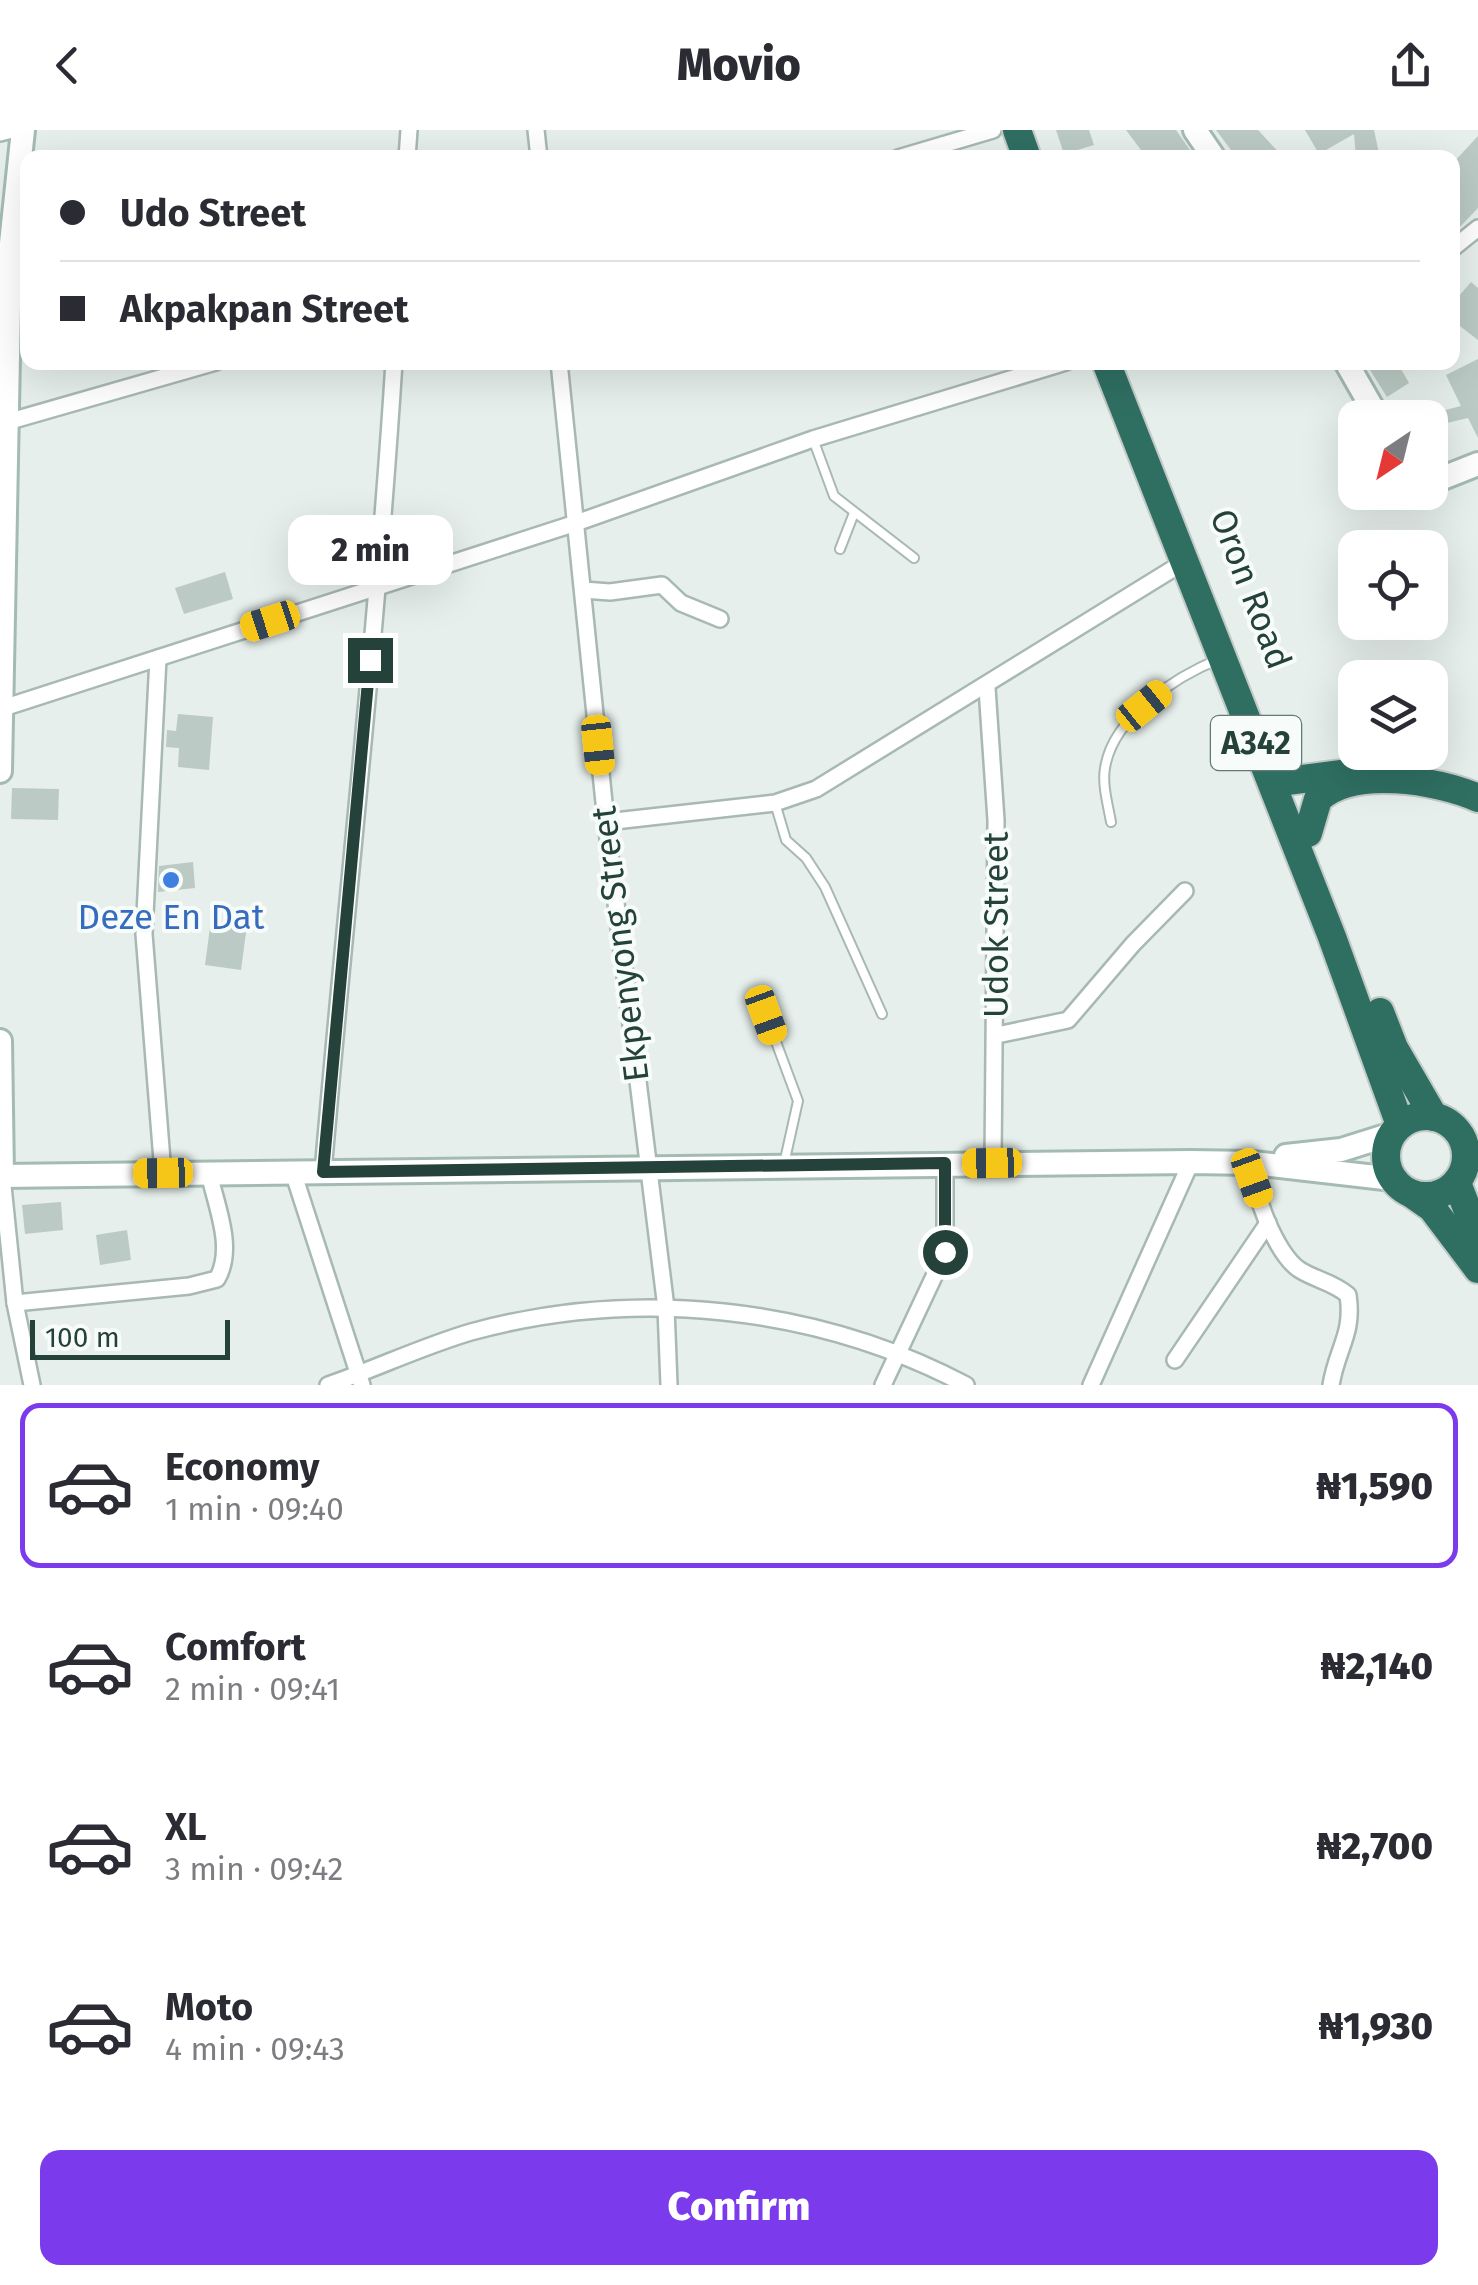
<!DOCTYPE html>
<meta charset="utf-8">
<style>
:root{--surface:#fff;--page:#f7f7f7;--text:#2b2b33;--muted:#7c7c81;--line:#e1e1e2;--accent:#7c3aed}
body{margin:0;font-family:"Fira Sans",sans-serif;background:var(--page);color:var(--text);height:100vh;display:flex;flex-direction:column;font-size:38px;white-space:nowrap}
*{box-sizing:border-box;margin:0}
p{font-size:32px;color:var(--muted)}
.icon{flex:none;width:55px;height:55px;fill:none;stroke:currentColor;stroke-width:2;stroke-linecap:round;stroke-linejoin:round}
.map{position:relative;height:1255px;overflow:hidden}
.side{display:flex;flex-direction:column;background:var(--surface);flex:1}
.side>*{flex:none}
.hud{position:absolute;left:20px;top:20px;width:1440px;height:220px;border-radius:20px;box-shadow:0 10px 40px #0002;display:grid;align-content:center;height:220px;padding:0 40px;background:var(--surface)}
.needle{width:65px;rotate:215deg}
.controls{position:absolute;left:1338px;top:270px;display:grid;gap:20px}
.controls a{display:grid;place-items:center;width:110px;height:110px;border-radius:20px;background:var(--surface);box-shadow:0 10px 40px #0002;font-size:50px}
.scale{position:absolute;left:30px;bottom:25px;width:200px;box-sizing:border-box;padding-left:10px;border:5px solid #24423a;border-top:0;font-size:28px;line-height:35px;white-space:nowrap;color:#24423a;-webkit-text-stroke:8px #f7fbf9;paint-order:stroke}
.end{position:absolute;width:45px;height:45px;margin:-22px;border:12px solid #24423a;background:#fff;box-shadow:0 0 0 5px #fff}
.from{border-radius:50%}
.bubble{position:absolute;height:70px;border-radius:20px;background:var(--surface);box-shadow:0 10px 40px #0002;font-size:32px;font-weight:800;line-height:70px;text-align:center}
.car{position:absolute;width:30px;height:60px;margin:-30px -15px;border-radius:12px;box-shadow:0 0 8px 2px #0007;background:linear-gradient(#f5c518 24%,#345 0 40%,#f5c518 0 76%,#345 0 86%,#f5c518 0)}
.hud b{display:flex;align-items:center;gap:35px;height:95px;font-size:38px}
.hud b+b{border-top:2px solid var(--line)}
.hud i{width:25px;height:25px;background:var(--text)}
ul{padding:18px 0 0;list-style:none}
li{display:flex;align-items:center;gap:30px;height:165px;margin:0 20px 15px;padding:0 20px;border:5px solid transparent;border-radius:20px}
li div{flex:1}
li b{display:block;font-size:38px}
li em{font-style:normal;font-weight:800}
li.on{border-color:var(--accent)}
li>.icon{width:90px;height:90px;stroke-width:1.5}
.button{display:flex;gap:20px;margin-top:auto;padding:20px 40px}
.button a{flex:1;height:115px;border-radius:20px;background:var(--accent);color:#fff;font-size:40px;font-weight:800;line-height:115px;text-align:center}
header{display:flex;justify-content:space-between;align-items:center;height:130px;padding:0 40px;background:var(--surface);font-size:45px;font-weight:800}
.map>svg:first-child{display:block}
.building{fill:#bbcac4}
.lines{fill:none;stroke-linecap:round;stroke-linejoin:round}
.lane-casing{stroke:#a8b8b2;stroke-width:12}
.street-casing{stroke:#a8b8b2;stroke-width:20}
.secondary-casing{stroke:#a4bbb3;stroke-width:28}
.highway-casing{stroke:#c2cac8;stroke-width:32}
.lane{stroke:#fff;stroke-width:8}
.street{stroke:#fff;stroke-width:15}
.secondary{stroke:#fff;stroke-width:22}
.highway{stroke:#2f6f62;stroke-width:28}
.route{stroke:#24423a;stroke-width:12}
.shop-dot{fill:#3f7fe0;stroke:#f7fbf9;stroke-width:4}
.labels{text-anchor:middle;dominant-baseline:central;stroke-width:8;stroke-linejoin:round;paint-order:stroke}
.shield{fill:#f7fbf9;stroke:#637a73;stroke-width:2.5}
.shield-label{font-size:32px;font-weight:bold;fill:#24423a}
.street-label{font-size:35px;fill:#24423a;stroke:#f7fbf9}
.shop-label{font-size:35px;fill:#366cbe;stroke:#f7fbf9}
</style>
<header><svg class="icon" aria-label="back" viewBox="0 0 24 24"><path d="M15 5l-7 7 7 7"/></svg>Movio<svg class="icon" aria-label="share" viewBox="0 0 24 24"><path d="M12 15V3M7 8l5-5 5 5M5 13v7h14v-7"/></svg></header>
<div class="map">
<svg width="1478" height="1255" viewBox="0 0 1478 1255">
<rect width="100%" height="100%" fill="#e6efeb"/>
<g class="building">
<path d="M1056,0H1089L1094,15L1064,24Z"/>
<path d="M1126,0H1176L1192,23L1186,28H1147Z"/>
<path d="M1216,0H1258L1284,28H1237Z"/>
<path d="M1305,0H1374L1380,28H1356L1354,4L1319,24Z"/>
<path d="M1478,6V78L1457,100L1452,96V34Z"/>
<path d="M1471,152L1478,158V210L1452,190V174Z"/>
<path d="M1478,229V308L1468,288L1430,297V284L1461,276L1446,245Z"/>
<path d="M1365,232H1397L1409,253L1387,267Z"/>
<path d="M225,442L233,469L184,484L175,458Z"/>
<path d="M178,584L213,587L209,640L178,637L179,618L166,617L167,600L176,601Z"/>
<path d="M12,658L59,659L58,690L11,689Z"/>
<path d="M193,732L195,758L158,762L159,736Z"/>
<path d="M211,790L247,795L241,840L205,835Z"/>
<path d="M61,1072L63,1100L25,1104L22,1075Z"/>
<path d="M127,1100L131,1130L100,1135L96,1105Z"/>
</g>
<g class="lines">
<defs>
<g id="lane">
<path d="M813,309L834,366L914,428"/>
<path d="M840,419L854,383"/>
<path d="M775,673L786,710L806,728L825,757L882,884"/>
<path d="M1111,692C1108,675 1102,654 1105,638C1113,587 1175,547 1219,529"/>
<path d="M766,885L798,971L784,1034"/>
</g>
<g id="street">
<path d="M536,0L539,28"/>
<path d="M0,3L12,0"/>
<path d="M407,28L409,0"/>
<path d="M898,28L993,0"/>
<path d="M1452,119L1478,98"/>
<path d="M559,232L606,692L666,1178L669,1255"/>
<path d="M0,294L216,232"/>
<path d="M583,460L610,462L662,455L681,473L720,489"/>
<path d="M158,528L144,804L163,1043"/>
<path d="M987,558L996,690L993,1033"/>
<path d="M0,579L576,393L813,309L1066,232"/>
<path d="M606,692L775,673L816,659L1184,432"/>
<path d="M997,905L1068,890L1133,814L1185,761"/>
<path d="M1253,1033C1251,1059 1276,1125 1300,1140C1316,1150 1333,1152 1348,1165C1354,1204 1337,1218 1331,1255"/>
<path d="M293,1042L362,1255"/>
<path d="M323,1042C346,772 377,503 394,232"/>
<path d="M2,1046L15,1173L32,1255"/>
<path d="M15,1173L189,1156L217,1149C235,1118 216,1076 209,1043"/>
<path d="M1175,1230L1268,1093"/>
<path d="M328,1255C375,1239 423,1216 471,1202C635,1157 816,1176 966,1255"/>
<path d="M883,1255L945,1123V1033"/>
<path d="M1091,1255L1191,1032"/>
</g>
<g id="secondary">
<path d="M1195,0L1214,28"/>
<path d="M1346,232L1378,288"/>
<path d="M1430,353L1478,334"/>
<path d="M0,641L10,123L23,0"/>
<path d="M0,911L2,1046"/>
<path d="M1286,1026L1341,1020L1392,1004"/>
<path d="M0,1046L1191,1032L1253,1033L1393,1049"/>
</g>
<g id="highway">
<path d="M1017,0L1027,28"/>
<path d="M1106,232L1332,807L1400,995"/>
<path d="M1287,651L1349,643"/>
<path d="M1308,703L1318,669C1353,636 1437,650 1478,668"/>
<path d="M1380,882L1394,918L1434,987"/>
<circle cx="1426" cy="1026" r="40"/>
<path d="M1457,1053L1478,1107"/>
<path d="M1412,1064L1432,1078L1478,1139"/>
</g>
</defs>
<use href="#lane" class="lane-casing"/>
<use href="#street" class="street-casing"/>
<use href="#secondary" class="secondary-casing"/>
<use href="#highway" class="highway-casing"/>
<use href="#lane" class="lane"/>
<use href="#street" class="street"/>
<use href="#secondary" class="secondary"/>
<use href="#highway" class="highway"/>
</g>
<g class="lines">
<path class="route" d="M370,530L323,1042L945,1033V1122"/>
</g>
<circle class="shop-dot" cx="171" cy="750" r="10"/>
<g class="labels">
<rect class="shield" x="1211" y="586" width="90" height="54" rx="8"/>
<g class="shield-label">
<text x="1256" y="613">A342</text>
</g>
<g class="street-label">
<text transform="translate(1251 459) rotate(69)">Oron Road</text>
<text transform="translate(996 795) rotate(-90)">Udok Street</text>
<text transform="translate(620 814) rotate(-97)">Ekpenyong Street</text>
</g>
<g class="shop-label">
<text x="171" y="787">Deze En Dat</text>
</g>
</g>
</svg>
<div class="controls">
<a><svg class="needle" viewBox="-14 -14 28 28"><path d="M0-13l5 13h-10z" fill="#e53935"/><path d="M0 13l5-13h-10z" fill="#7c7c81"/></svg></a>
<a><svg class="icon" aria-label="locate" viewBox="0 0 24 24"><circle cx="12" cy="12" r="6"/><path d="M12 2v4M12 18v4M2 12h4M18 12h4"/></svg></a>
<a><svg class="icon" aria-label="layers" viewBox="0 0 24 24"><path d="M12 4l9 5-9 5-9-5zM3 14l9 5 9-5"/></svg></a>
</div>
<div class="scale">100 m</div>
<i class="end from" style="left:945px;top:1122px"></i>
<i class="end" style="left:370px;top:530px"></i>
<div class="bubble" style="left:288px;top:385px;width:165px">2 min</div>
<i class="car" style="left:270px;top:491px;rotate:252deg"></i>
<i class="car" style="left:1144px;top:576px;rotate:51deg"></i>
<i class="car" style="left:598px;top:615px;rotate:174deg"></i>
<i class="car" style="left:766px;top:885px;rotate:160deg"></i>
<i class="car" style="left:992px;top:1033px;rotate:269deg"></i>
<i class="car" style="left:163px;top:1043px;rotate:269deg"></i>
<i class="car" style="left:1252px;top:1048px;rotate:160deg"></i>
<div class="hud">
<b><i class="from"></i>Udo Street</b>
<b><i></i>Akpakpan Street</b>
</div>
</div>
<section class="side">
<ul>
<li class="on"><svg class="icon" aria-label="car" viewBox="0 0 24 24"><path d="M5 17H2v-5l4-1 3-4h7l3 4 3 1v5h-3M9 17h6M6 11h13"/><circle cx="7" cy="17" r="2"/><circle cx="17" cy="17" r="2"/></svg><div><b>Economy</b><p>1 min · 09:40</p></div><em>₦1,590</em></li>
<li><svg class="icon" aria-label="car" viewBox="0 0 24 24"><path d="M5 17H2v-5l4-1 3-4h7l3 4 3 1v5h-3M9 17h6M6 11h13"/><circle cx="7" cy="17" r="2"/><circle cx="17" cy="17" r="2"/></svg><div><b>Comfort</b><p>2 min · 09:41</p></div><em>₦2,140</em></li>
<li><svg class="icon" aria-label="car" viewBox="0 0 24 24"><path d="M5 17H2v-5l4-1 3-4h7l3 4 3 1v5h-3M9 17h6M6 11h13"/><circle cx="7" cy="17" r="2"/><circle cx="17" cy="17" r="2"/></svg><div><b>XL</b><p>3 min · 09:42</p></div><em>₦2,700</em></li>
<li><svg class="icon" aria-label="car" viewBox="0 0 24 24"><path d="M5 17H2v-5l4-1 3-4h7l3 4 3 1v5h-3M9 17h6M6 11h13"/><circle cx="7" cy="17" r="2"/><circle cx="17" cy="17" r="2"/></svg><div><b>Moto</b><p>4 min · 09:43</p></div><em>₦1,930</em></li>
</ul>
<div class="button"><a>Confirm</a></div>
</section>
